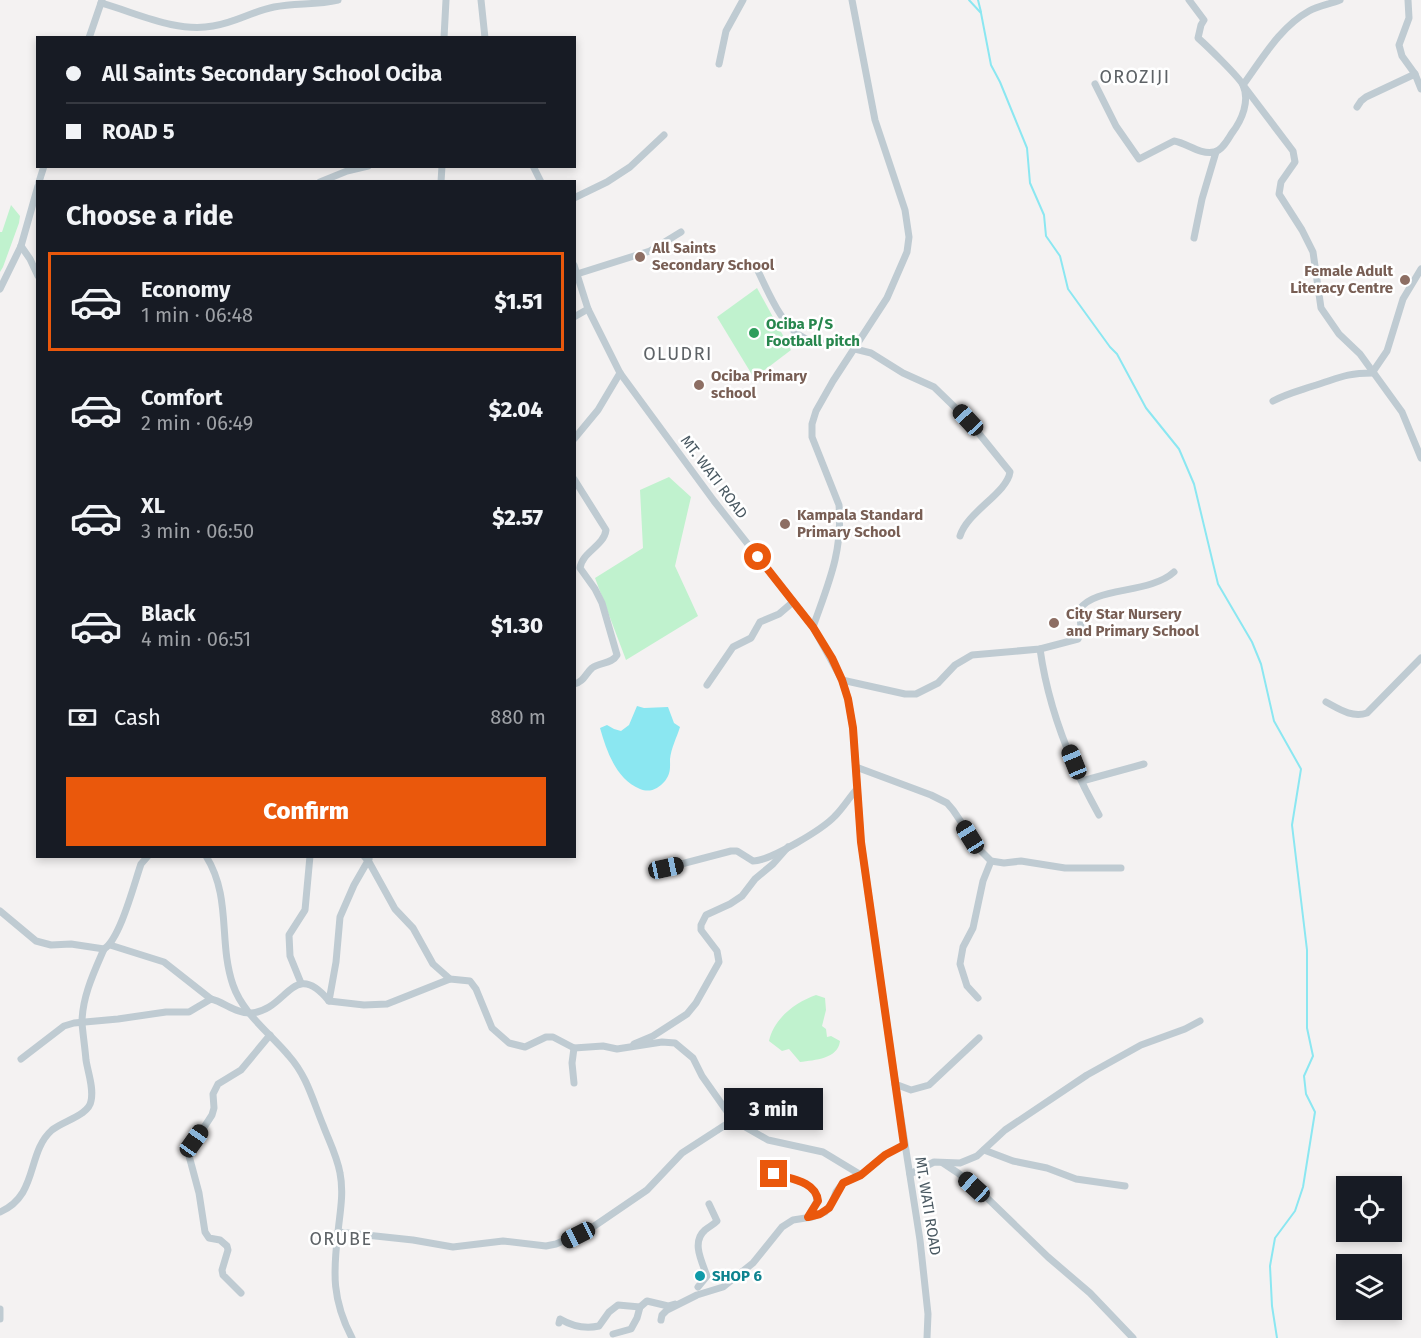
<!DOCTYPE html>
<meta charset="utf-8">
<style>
:root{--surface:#171b24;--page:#20242c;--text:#f1f3f6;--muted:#9ea1a6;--line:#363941;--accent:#ea580c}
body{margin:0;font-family:"Fira Sans",sans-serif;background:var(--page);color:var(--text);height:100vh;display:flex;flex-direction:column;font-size:22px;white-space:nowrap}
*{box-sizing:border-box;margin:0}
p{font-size:20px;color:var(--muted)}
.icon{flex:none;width:33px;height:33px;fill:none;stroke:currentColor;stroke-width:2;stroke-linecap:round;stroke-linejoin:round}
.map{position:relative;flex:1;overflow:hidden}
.sheet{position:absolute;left:36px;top:180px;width:540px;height:678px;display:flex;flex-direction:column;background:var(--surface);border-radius:0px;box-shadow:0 3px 9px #0003}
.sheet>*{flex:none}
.banner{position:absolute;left:36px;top:36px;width:540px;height:132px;border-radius:0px;box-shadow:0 3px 9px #0003;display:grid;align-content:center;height:132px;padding:0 30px;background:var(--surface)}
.tools{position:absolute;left:1336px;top:1176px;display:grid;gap:12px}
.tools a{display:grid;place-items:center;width:66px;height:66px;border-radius:0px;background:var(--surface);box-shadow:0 3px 9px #0003;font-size:30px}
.end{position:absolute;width:27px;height:27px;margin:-14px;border:8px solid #ea580c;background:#fff;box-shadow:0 0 0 3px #fff}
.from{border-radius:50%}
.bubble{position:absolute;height:42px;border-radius:0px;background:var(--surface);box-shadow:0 3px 9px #0003;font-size:20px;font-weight:800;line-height:42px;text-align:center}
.car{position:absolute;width:18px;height:36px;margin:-18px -9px;border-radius:8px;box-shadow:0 0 4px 2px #0007;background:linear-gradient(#222 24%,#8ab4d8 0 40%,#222 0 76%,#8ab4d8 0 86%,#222 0)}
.banner b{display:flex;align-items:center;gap:21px;height:57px;font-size:22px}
.banner b+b{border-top:2px solid var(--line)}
.banner i{width:15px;height:15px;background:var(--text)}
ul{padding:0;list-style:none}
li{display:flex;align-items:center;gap:18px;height:99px;margin:0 12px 9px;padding:0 18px;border:3px solid transparent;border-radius:0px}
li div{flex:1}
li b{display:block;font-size:22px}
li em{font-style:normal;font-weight:800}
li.selected{border-color:var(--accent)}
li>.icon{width:54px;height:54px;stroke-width:1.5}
h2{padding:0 30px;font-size:27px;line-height:72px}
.pay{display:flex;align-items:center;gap:15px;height:66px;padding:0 30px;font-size:22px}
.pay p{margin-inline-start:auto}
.primary-button{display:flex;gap:12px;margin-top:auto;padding:12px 30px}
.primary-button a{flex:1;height:69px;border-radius:0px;background:var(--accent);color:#fff;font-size:24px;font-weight:800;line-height:69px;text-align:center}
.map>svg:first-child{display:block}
.green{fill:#c0f2ce}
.water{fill:#8be7f1}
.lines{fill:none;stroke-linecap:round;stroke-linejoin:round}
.stream{stroke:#8be7f1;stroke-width:2}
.minor{stroke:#bfcbd2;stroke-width:7}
.route{stroke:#ea580c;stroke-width:8}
.education-dot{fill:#8d6e63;stroke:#fff;stroke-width:2}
.leisure-dot{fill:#2e9e5b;stroke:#fff;stroke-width:2}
.culture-dot{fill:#0f9aa8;stroke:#fff;stroke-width:2}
.labels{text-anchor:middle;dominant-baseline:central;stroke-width:5;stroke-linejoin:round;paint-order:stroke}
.education-label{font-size:15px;font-weight:bold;fill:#785e54;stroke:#fff;text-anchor:start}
.leisure-label{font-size:15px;font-weight:bold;fill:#27864d;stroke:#fff;text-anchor:start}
.street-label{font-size:15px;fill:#495861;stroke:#fff}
.culture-label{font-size:15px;font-weight:bold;fill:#0d838f;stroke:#fff;text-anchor:start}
.quarter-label{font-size:18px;letter-spacing:1.5px;fill:#5e6367;stroke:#fff}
</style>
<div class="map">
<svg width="1421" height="1338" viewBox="0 0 1421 1338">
<rect width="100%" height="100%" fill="#f4f2f2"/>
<g class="green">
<path d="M11,205L20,216L19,223L3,267L0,272V232H2Z"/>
<path d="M757,288L791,350L754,378L717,317Z"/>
<path d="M669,477L691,497L675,566L698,616L626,660L595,578L643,548L640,490Z"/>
<path d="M816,995L825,998L826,1010L822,1026L826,1029L827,1037L831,1036L840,1041C838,1059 815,1060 800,1062L789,1049L782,1051L769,1041C774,1018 796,1002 816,995Z"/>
</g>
<path class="water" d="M637,706L644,708L668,707L674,723L680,727C677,737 671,748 670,759C670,768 671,773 665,781C658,789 650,793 640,789C616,779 607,752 600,728L607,725L614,729L621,731L629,725Z"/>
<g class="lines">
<g class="stream">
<path d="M969,0L981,13L991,65L1000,82L1027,148L1030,183L1044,215L1046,236L1060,256L1068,289L1110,347L1117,354L1146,408L1179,449L1194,484L1218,584L1252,642L1261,664L1274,721L1301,769L1292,825L1307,950V1028L1313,1056L1304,1076L1306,1094L1315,1112L1303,1187L1295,1211L1275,1238L1270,1266L1272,1306L1277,1338"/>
<path d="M978,0L981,12"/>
</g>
<g class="minor">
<path d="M481,0L485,38"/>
<path d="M1340,0C1330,4 1318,6 1309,11C1280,27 1262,59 1243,85L1293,151L1295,162L1281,182L1279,194L1302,230L1313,252L1321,308L1339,334L1360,354L1402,412L1421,458"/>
<path d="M1408,0L1409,18L1399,45L1402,56L1415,74L1421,89"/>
<path d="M101,3C137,13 176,33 213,26C235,23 253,11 274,7C296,3 317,5 338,0"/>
<path d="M89,38L102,0"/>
<path d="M444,38L446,0"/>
<path d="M719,64L726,31L743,0"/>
<path d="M1095,84L1116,126L1139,159L1174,141C1187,143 1200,155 1214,152C1222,151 1228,139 1232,133C1242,120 1250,101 1243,85C1239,77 1206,45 1198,38L1201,25L1204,20L1189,0"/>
<path d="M1357,107L1361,101L1366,97L1415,74"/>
<path d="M533,166L541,182"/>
<path d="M39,182L44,166"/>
<path d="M320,182L347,171L368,166"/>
<path d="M441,182L442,166"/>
<path d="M574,198L607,182L630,167L664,135"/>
<path d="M1194,238L1202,199L1216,152"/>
<path d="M21,246L30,259L38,276"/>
<path d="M574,265L588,309L620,373L714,501L813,627L842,680L848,699L853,728L861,842L893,1067L920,1240L928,1314L927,1338"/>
<path d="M755,265C767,288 781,328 806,339C820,346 842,344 858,344"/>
<path d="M577,274L650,251L681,232"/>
<path d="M0,289L21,246L38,186"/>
<path d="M574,317L588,309"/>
<path d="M855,349L871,353L903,373L934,387L968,420L1010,472C1007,493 967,512 960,536"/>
<path d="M1273,401C1286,394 1298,391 1313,386C1337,379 1345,373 1372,373L1387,351L1403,299L1421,269"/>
<path d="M574,439L598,410L620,373"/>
<path d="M574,479L606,530C604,546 582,552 580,568L595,589L602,603L617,655C612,664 600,662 592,668C585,674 584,682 574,684"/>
<path d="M813,627C828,584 843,552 839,505L812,437V424L816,411L833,381L887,298L907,252L909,237L905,210L875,120L852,0"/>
<path d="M1040,649C1048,706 1071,765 1099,815"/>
<path d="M842,680L905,694H916L938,683L955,665L972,655L1040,649L1078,639L1081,632L1080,609C1094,587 1150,594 1174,572"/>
<path d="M707,685L733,647L751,638L760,622L779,614L793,602"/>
<path d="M1326,702C1339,709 1352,718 1367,713L1421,658"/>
<path d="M856,767L931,795L947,803L953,810L980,850L991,861L1004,863L1021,861L1065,868H1121"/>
<path d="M1082,781L1144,764"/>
<path d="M206,856C232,898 218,941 233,985C243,1014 270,1033 289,1056C307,1076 313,1101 323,1125C329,1141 337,1156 340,1173C344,1193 340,1212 338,1232C333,1273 332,1300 352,1338"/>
<path d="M364,856L369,862L395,909L413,928L433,964L450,979L470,981L476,989L492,1028L509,1043L525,1047L546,1037H553L574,1048L603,1046L617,1049L662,1042L675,1043L693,1058L702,1076L733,1120L768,1140L823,1152L861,1175L885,1155L904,1145"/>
<path d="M666,868L731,851H737L753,861C770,861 823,829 835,816C843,808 849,798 856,790"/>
<path d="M0,911L36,941L51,945L71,944L104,949"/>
<path d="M110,945L164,962L211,999"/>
<path d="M301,983L290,956L289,935L305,910L310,856"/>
<path d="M978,998L967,986L960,964L963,947L973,928L983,881L991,861"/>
<path d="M329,1001L336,962L340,917L354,885L369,859"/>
<path d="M634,1044L653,1036L687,1014L696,1003L719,962L717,951L701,930V925L706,915L730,904L742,896L755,879L773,864L788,847"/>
<path d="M21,1059L64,1026L74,1023L118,1019L166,1012H189L211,999C224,1002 237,1014 251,1013C287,1011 293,957 329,1001L364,1005L387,1004L450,979"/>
<path d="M574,1083L572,1063L574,1048"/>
<path d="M895,1084L911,1090L929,1085L979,1038"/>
<path d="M984,1150L1013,1161L1047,1168L1076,1179L1125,1186"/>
<path d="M943,1163L958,1173L984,1195L1048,1257L1090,1293L1133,1338"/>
<path d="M770,1166L774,1174C791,1179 816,1181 817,1201L808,1217"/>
<path d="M910,1174L934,1162L960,1163L977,1156L1005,1130L1087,1075L1141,1045L1185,1029L1200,1021"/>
<path d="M0,1212C39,1195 26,1153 52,1130C63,1121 89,1115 91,1101C94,1088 88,1073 86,1060C85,1048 83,1035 82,1023C82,997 94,972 104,949C120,939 134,884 141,864L148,856"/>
<path d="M338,1232L413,1240L453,1247L503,1241L546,1246L556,1244L590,1229L647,1190L682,1153L733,1120"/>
<path d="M698,1287L707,1276C702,1262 691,1242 705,1230C710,1226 713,1225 717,1221L709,1204"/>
<path d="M241,1293L223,1275L222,1270L228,1250L227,1246L220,1240L209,1238L205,1232L199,1193L188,1152L212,1115L214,1108L213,1094L218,1084L241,1070L270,1035"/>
<path d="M0,1309V1319"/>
<path d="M661,1320L662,1315L667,1310L697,1295L723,1287L753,1263L782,1227L793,1220L812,1217L825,1212L832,1203L836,1192L843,1183L861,1175"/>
<path d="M559,1323L560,1319C572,1326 586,1329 599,1326L609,1312L618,1305L640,1307"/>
<path d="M613,1334L631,1329L637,1318L640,1307L647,1301L668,1306L675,1304"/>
</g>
</g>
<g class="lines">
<path class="route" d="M758,557L813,627L832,658L842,680L848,699L853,728L861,842L904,1145L885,1155L861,1175L843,1183L829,1208L820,1214L808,1217L818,1201C816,1181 791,1179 774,1174"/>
</g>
<g class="education-dot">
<circle cx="640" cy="257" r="6"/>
<circle cx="1405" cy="280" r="6"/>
<circle cx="699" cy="385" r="6"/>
<circle cx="785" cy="524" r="6"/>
<circle cx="1054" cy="623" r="6"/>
</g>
<circle class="leisure-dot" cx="754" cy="333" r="6"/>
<circle class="culture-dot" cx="700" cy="1276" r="6"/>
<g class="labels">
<g class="education-label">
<text x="652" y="248">All Saints<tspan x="652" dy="17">Secondary School</tspan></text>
<text x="1393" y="271" text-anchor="end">Female Adult<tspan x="1393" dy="17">Literacy Centre</tspan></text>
<text x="711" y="376">Ociba Primary<tspan x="711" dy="17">school</tspan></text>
<text x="797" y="515">Kampala Standard<tspan x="797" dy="17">Primary School</tspan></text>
<text x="1066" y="614">City Star Nursery<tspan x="1066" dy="17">and Primary School</tspan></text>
</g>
<g class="leisure-label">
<text x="766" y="324">Ociba P/S<tspan x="766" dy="17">Football pitch</tspan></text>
</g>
<g class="street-label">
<text transform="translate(714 477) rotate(53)">MT. WATI ROAD</text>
<text transform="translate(928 1206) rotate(81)">MT. WATI ROAD</text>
</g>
<g class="culture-label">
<text x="712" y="1276">SHOP 6</text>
</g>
<g class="quarter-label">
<text x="1135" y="77">OROZIJI</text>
<text x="678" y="354">OLUDRI</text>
<text x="341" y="1239">ORUBE</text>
</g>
</g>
</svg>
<div class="tools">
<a><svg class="icon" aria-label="locate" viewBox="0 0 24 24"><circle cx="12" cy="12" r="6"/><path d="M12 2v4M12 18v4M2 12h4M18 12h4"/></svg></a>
<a><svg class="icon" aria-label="layers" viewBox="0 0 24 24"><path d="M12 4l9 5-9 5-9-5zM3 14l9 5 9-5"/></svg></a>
</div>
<i class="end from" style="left:758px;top:557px"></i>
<i class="end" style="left:774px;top:1174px"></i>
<div class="bubble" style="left:724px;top:1088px;width:99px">3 min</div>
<i class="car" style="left:968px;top:420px;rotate:317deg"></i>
<i class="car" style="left:1074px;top:762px;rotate:338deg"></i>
<i class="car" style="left:970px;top:837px;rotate:328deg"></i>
<i class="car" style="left:666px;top:868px;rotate:78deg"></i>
<i class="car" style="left:194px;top:1141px;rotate:35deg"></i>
<i class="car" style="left:974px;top:1187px;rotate:312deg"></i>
<i class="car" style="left:578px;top:1235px;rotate:243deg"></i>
<div class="banner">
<b><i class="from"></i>All Saints Secondary School Ociba</b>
<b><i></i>ROAD 5</b>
</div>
<section class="sheet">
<h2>Choose a ride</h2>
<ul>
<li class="selected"><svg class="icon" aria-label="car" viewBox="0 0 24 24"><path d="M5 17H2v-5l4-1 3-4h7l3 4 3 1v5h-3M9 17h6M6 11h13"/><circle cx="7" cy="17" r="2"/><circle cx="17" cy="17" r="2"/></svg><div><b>Economy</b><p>1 min · 06:48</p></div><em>$1.51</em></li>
<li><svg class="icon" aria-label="car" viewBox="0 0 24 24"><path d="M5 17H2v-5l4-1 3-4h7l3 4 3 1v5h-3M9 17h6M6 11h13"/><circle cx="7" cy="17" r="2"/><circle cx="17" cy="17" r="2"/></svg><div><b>Comfort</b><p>2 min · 06:49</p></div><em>$2.04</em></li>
<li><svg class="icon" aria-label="car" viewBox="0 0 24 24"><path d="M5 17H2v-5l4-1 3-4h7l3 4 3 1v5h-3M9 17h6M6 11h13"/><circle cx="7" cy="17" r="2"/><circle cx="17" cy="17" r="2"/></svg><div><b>XL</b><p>3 min · 06:50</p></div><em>$2.57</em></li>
<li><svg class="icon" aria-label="car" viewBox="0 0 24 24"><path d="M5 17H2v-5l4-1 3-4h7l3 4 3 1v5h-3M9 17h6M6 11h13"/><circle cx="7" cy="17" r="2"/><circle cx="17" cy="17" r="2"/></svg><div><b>Black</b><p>4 min · 06:51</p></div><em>$1.30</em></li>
</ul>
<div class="pay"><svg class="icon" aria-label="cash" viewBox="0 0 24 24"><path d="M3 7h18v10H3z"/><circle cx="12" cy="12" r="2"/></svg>Cash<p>880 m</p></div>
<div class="primary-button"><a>Confirm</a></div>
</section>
</div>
